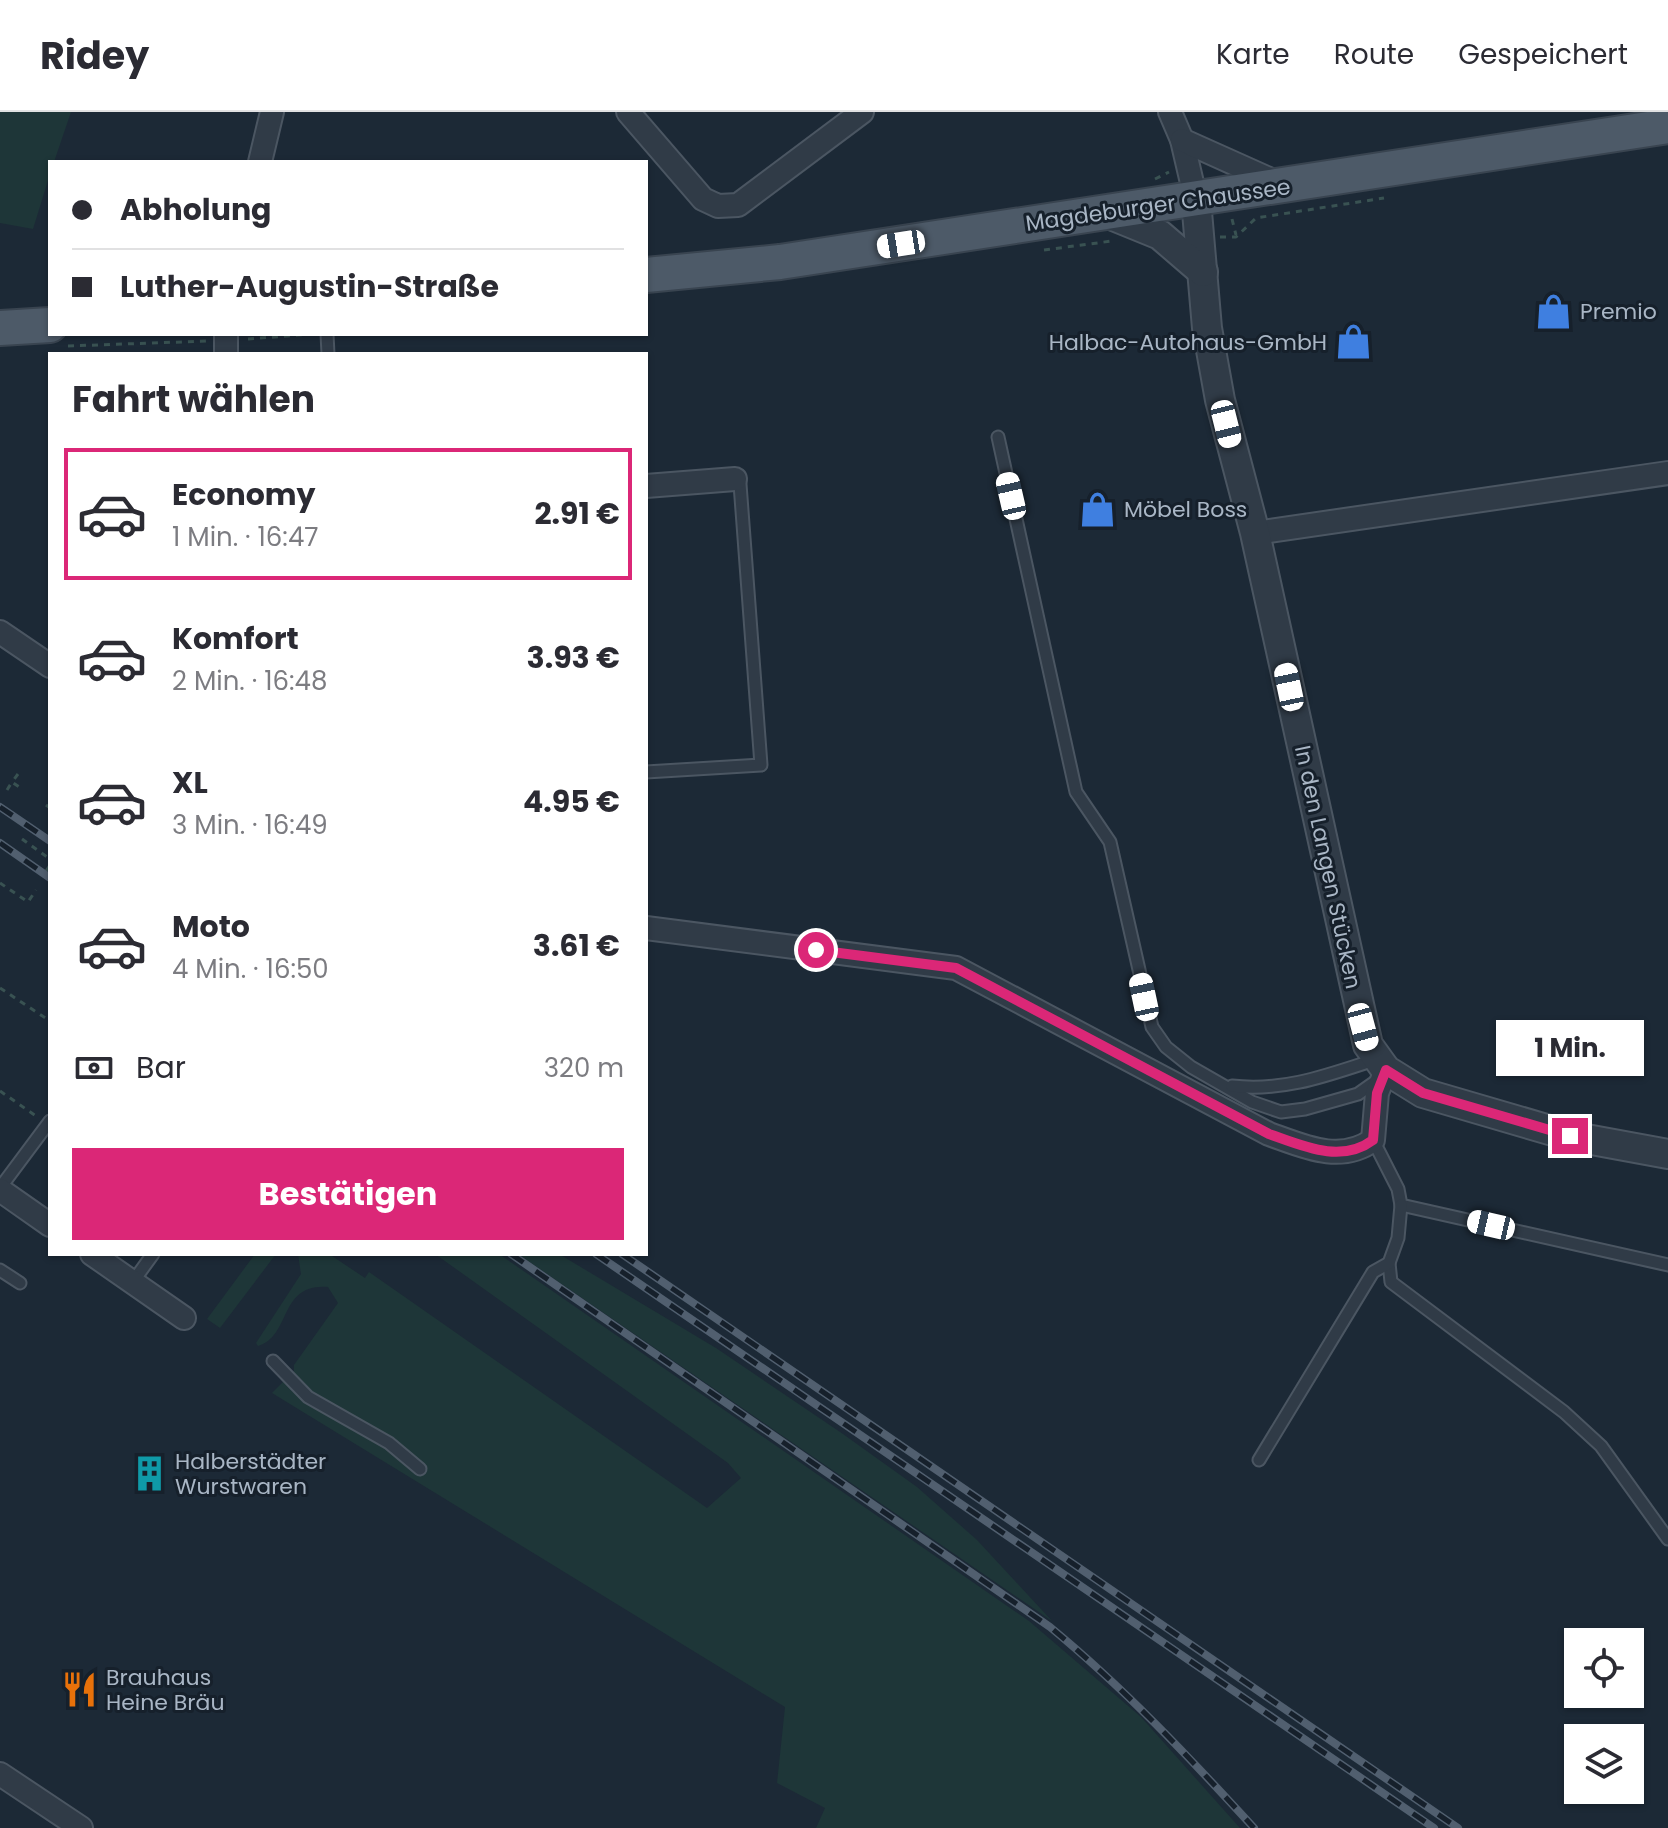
<!DOCTYPE html>
<html lang="de">
<meta charset="utf-8">
<style>
:root{--surface:#fff;--page:#f7f7f7;--text:#2b2b33;--muted:#7c7c81;--line:#e1e1e2;--accent:#db2777}
body{margin:0;font-family:Poppins,sans-serif;background:var(--page);color:var(--text);height:100vh;display:flex;flex-direction:column;font-size:30px;white-space:nowrap}
*{box-sizing:border-box;margin:0}
p{font-size:26px;color:var(--muted)}
.icon{flex:none;width:44px;height:44px;fill:none;stroke:currentColor;stroke-width:2;stroke-linecap:round;stroke-linejoin:round}
.map{position:relative;flex:1;overflow:hidden}
.side{position:absolute;left:48px;top:240px;width:600px;height:904px;display:flex;flex-direction:column;background:var(--surface);border-radius:0px;box-shadow:0 2px 6px #0004}
.side>*{flex:none}
.banner{position:absolute;left:48px;top:48px;width:600px;height:176px;border-radius:0px;box-shadow:0 2px 6px #0004;display:grid;align-content:center;height:176px;padding:0 24px;background:var(--surface)}
.buttons{position:absolute;left:1564px;top:1516px;display:grid;gap:16px}
.buttons a{display:grid;place-items:center;width:80px;height:80px;border-radius:0px;background:var(--surface);box-shadow:0 2px 6px #0004;font-size:40px}
.end{position:absolute;width:36px;height:36px;margin:-18px;border:10px solid #db2777;background:#fff;box-shadow:0 0 0 4px #fff}
.from{border-radius:50%}
.bubble{position:absolute;height:56px;border-radius:0px;background:var(--surface);box-shadow:0 2px 6px #0004;font-size:26px;font-weight:700;line-height:56px;text-align:center}
.car{position:absolute;width:24px;height:48px;margin:-24px -12px;border-radius:10px;box-shadow:0 0 6px 2px #0007;background:linear-gradient(#fff 24%,#345 0 40%,#fff 0 76%,#345 0 86%,#fff 0)}
.banner b{display:flex;align-items:center;gap:28px;height:76px;font-size:30px}
.banner b+b{border-top:2px solid var(--line)}
.banner i{width:20px;height:20px;background:var(--text)}
ul{padding:0;list-style:none}
li{display:flex;align-items:center;gap:24px;height:132px;margin:0 16px 12px;padding:0 8px;border:4px solid transparent;border-radius:0px}
li div{flex:1}
li b{display:block;font-size:30px}
li em{font-style:normal;font-weight:700}
li.selected{border-color:var(--accent)}
li>.icon{width:72px;height:72px;stroke-width:1.5}
h2{padding:0 24px;font-size:36px;line-height:96px}
.pay{display:flex;align-items:center;gap:20px;height:88px;padding:0 24px;font-size:30px}
.pay p{margin-inline-start:auto}
.cta{display:flex;gap:16px;margin-top:auto;padding:16px 24px}
.cta a{flex:1;height:92px;border-radius:0px;background:var(--accent);color:#fff;font-size:32px;font-weight:700;line-height:92px;text-align:center}
header{display:flex;align-items:center;gap:48px;box-sizing:border-box;height:112px;padding:0 40px;background:var(--surface);border-bottom:2px solid var(--line)}
header strong{font-size:38px}
nav{display:flex;gap:44px;margin-inline-start:auto;font-size:28px}
.map>svg:first-child{display:block}
.green{fill:#1e3638}
.lines{fill:none;stroke-linecap:round;stroke-linejoin:round}
.service-casing{stroke:#4b5662;stroke-width:15}
.minor-casing{stroke:#4b5662;stroke-width:26}
.tertiary-casing{stroke:#4b5662;stroke-width:32}
.primary-casing{stroke:#394450;stroke-width:38}
.path{stroke:#395252;stroke-width:3;stroke-dasharray:6 6;stroke-linecap:butt}
.service{stroke:#303b47;stroke-width:11}
.minor{stroke:#303b47;stroke-width:22}
.tertiary{stroke:#303b47;stroke-width:28}
.primary{stroke:#4d5a68;stroke-width:34}
.rail-casing{stroke:#515f6f;stroke-width:8}
.rail{stroke:#16202b;stroke-width:5;stroke-dasharray:15;stroke-linecap:butt}
.route{stroke:#db2777;stroke-width:10}
.labels{text-anchor:middle;dominant-baseline:central;stroke-width:6;stroke-linejoin:round;paint-order:stroke}
.street-label{font-size:22px;fill:#a9b6c5;stroke:#16202b}
.poi-label{font-size:22px;fill:#a9b6c5;stroke:#16202b;text-anchor:start}
</style>
<header>
<strong>Ridey</strong>
<nav><a>Karte</a><a>Route</a><a>Gespeichert</a></nav>
</header>
<div class="map">
<svg width="1668" height="1716" viewBox="0 0 1668 1716">
<rect width="100%" height="100%" fill="#1c2936"/>
<g class="green">
<path d="M0,0H71L54,50H50V62L33,117L0,111Z"/>
<path d="M255,1142H276L220,1216L207,1207Z"/>
<path d="M298,1142H329L365,1166L369,1160L707,1396L741,1366L728,1351L435,1142H499L1029,1509L1141,1605L1240,1716H816L825,1696L777,1671L785,1595L272,1281L294,1259V1253L338,1191L328,1175C278,1171 292,1224 258,1234L256,1231L301,1162Z"/>
<path d="M518,1142H559L716,1236L843,1322L917,1375L977,1428L1052,1509Z"/>
</g>
<g class="lines">
<defs>
<g id="service">
<path d="M327,222L328,242"/>
<path d="M998,325L1076,680L1110,730L1152,915L1166,935L1191,955L1252,990L1281,1000L1305,997L1358,982L1375,970"/>
<path d="M646,660L761,653L740,372L735,367"/>
<path d="M1232,974C1284,980 1328,963 1377,947"/>
<path d="M1373,1028L1398,1077L1401,1093L1668,1153"/>
<path d="M0,1076L50,1009"/>
<path d="M1389,1151L1391,1170L1564,1300L1601,1334L1668,1427"/>
<path d="M0,1158L20,1171"/>
<path d="M132,1171L153,1142"/>
<path d="M273,1249L308,1285L389,1331L420,1357"/>
<path d="M1259,1348L1373,1160L1389,1151L1398,1126L1401,1093"/>
</g>
<g id="minor">
<path d="M628,0L703,87L718,94L738,93L862,0"/>
<path d="M1170,0L1182,28L1196,88"/>
<path d="M1182,28L1280,72"/>
<path d="M260,50L272,0"/>
<path d="M226,222V242"/>
<path d="M646,374L735,367"/>
<path d="M1255,421L1668,361"/>
<path d="M0,520L50,554"/>
<path d="M646,816L956,856L1269,1022C1303,1034 1340,1052 1373,1028L1377,981L1386,958"/>
<path d="M0,1078L50,1113"/>
<path d="M92,1142L184,1206"/>
<path d="M0,1662L81,1716"/>
</g>
<g id="tertiary">
<path d="M1196,88L1207,216L1220,288L1255,421L1368,933L1386,958L1423,981L1570,1024L1668,1042"/>
<path d="M1106,101L1160,123L1203,160"/>
</g>
<g id="primary">
<path d="M646,163L780,150L1668,14"/>
<path d="M0,216L50,213"/>
</g>
</defs>
<use href="#service" class="service-casing"/>
<use href="#minor" class="minor-casing"/>
<use href="#tertiary" class="tertiary-casing"/>
<use href="#primary" class="primary-casing"/>
<g class="path">
<path d="M1155,67L1169,60"/>
<path d="M1232,107L1236,123"/>
<path d="M1220,125H1236L1256,106L1384,86"/>
<path d="M1044,138L1112,129"/>
<path d="M248,227L312,222"/>
<path d="M68,234L208,229"/>
<path d="M18,662L12,670L22,677"/>
<path d="M7,678L12,670"/>
<path d="M46,693L50,696"/>
<path d="M22,727L50,747"/>
<path d="M46,759L50,753"/>
<path d="M0,771L28,790L36,778"/>
<path d="M0,876L50,909"/>
<path d="M0,979L36,1004"/>
</g>
<use href="#service" class="service"/>
<use href="#minor" class="minor"/>
<use href="#tertiary" class="tertiary"/>
<use href="#primary" class="primary"/>
<defs>
<g id="rail">
<path d="M0,695L50,729"/>
<path d="M0,731L50,766"/>
<path d="M511,1142L1050,1515C1124,1576 1189,1645 1254,1716"/>
<path d="M596,1142L1434,1716"/>
<path d="M622,1142L1458,1716"/>
</g>
</defs>
<use href="#rail" class="rail-casing"/>
<use href="#rail" class="rail"/>
</g>
<g class="lines">
<path class="route" d="M816,838L956,856L1269,1022C1303,1034 1341,1052 1373,1028L1377,981L1386,958L1423,981L1570,1024"/>
</g>
<defs>
<symbol id="shop-bare" viewBox="-9 -9 18 18"><path d="M-5-2.5h2.3a2.7 3.5 0 0 1 5.4 0H5L5.5 6h-11ZM-1.5-2.5h3a1.5 2.3 0 0 0-3 0Z" fill="#3f7fe0" stroke="#16202b" stroke-width="2.5" paint-order="stroke"/></symbol>
<symbol id="building-bare" viewBox="-9 -9 18 18"><path d="M-4-6H4V6H1V3H-1V6H-4ZM-2.5-4.3h1.7v1.8h-1.7ZM.8-4.3h1.7v1.8H.8ZM-2.5-1h1.7V.8h-1.7ZM.8-1h1.7V.8H.8Z" fill="#0f9aa8" stroke="#16202b" stroke-width="2.5" paint-order="stroke"/></symbol>
<symbol id="restaurant-bare" viewBox="-9 -9 18 18"><path d="M-5-6h1v4h1v-4h1v4h1v-4h1v5L-1.5 .5V6h-2V.5L-5-1ZM5-6V6H3V1.5H1.5Q1.5-4 5-6Z" fill="#e8710a" stroke="#16202b" stroke-width="2.5" paint-order="stroke"/></symbol>
</defs>
<g fill-rule="evenodd">
<use href="#shop-bare" x="1528" y="174" width="51" height="51"/>
<use href="#shop-bare" x="1328" y="204" width="51" height="51"/>
<use href="#shop-bare" x="1072" y="372" width="51" height="51"/>
<use href="#building-bare" x="124" y="1336" width="51" height="51"/>
<use href="#restaurant-bare" x="54" y="1552" width="51" height="51"/>
</g>
<g class="labels">
<g class="street-label">
<text transform="translate(1158 93) rotate(-8)">Magdeburger Chaussee</text>
<text transform="translate(1328 755) rotate(78)">In den Langen Stücken</text>
</g>
<g class="poi-label">
<text x="1580" y="199">Premio</text>
<text x="1327" y="230" text-anchor="end">Halbac-Autohaus-GmbH</text>
<text x="1124" y="397">Möbel Boss</text>
<text x="175" y="1349">Halberstädter<tspan x="175" dy="25">Wurstwaren</tspan></text>
<text x="106" y="1565">Brauhaus<tspan x="106" dy="25">Heine Bräu</tspan></text>
</g>
</g>
</svg>
<div class="buttons">
<a><svg class="icon" aria-label="locate" viewBox="0 0 24 24"><circle cx="12" cy="12" r="6"/><path d="M12 2v4M12 18v4M2 12h4M18 12h4"/></svg></a>
<a><svg class="icon" aria-label="layers" viewBox="0 0 24 24"><path d="M12 4l9 5-9 5-9-5zM3 14l9 5 9-5"/></svg></a>
</div>
<i class="end from" style="left:816px;top:838px"></i>
<i class="end" style="left:1570px;top:1024px"></i>
<div class="bubble" style="left:1496px;top:908px;width:148px">1 Min.</div>
<i class="car" style="left:901px;top:132px;rotate:261deg"></i>
<i class="car" style="left:1226px;top:312px;rotate:166deg"></i>
<i class="car" style="left:1011px;top:384px;rotate:347deg"></i>
<i class="car" style="left:1289px;top:575px;rotate:348deg"></i>
<i class="car" style="left:1144px;top:885px;rotate:348deg"></i>
<i class="car" style="left:1363px;top:915px;rotate:165deg"></i>
<i class="car" style="left:1491px;top:1113px;rotate:283deg"></i>
<div class="banner">
<b><i class="from"></i>Abholung</b>
<b><i></i>Luther-Augustin-Straße</b>
</div>
<section class="side">
<h2>Fahrt wählen</h2>
<ul>
<li class="selected"><svg class="icon" aria-label="car" viewBox="0 0 24 24"><path d="M5 17H2v-5l4-1 3-4h7l3 4 3 1v5h-3M9 17h6M6 11h13"/><circle cx="7" cy="17" r="2"/><circle cx="17" cy="17" r="2"/></svg><div><b>Economy</b><p>1 Min. · 16:47</p></div><em>2.91 €</em></li>
<li><svg class="icon" aria-label="car" viewBox="0 0 24 24"><path d="M5 17H2v-5l4-1 3-4h7l3 4 3 1v5h-3M9 17h6M6 11h13"/><circle cx="7" cy="17" r="2"/><circle cx="17" cy="17" r="2"/></svg><div><b>Komfort</b><p>2 Min. · 16:48</p></div><em>3.93 €</em></li>
<li><svg class="icon" aria-label="car" viewBox="0 0 24 24"><path d="M5 17H2v-5l4-1 3-4h7l3 4 3 1v5h-3M9 17h6M6 11h13"/><circle cx="7" cy="17" r="2"/><circle cx="17" cy="17" r="2"/></svg><div><b>XL</b><p>3 Min. · 16:49</p></div><em>4.95 €</em></li>
<li><svg class="icon" aria-label="car" viewBox="0 0 24 24"><path d="M5 17H2v-5l4-1 3-4h7l3 4 3 1v5h-3M9 17h6M6 11h13"/><circle cx="7" cy="17" r="2"/><circle cx="17" cy="17" r="2"/></svg><div><b>Moto</b><p>4 Min. · 16:50</p></div><em>3.61 €</em></li>
</ul>
<div class="pay"><svg class="icon" aria-label="cash" viewBox="0 0 24 24"><path d="M3 7h18v10H3z"/><circle cx="12" cy="12" r="2"/></svg>Bar<p>320 m</p></div>
<div class="cta"><a>Bestätigen</a></div>
</section>
</div>
